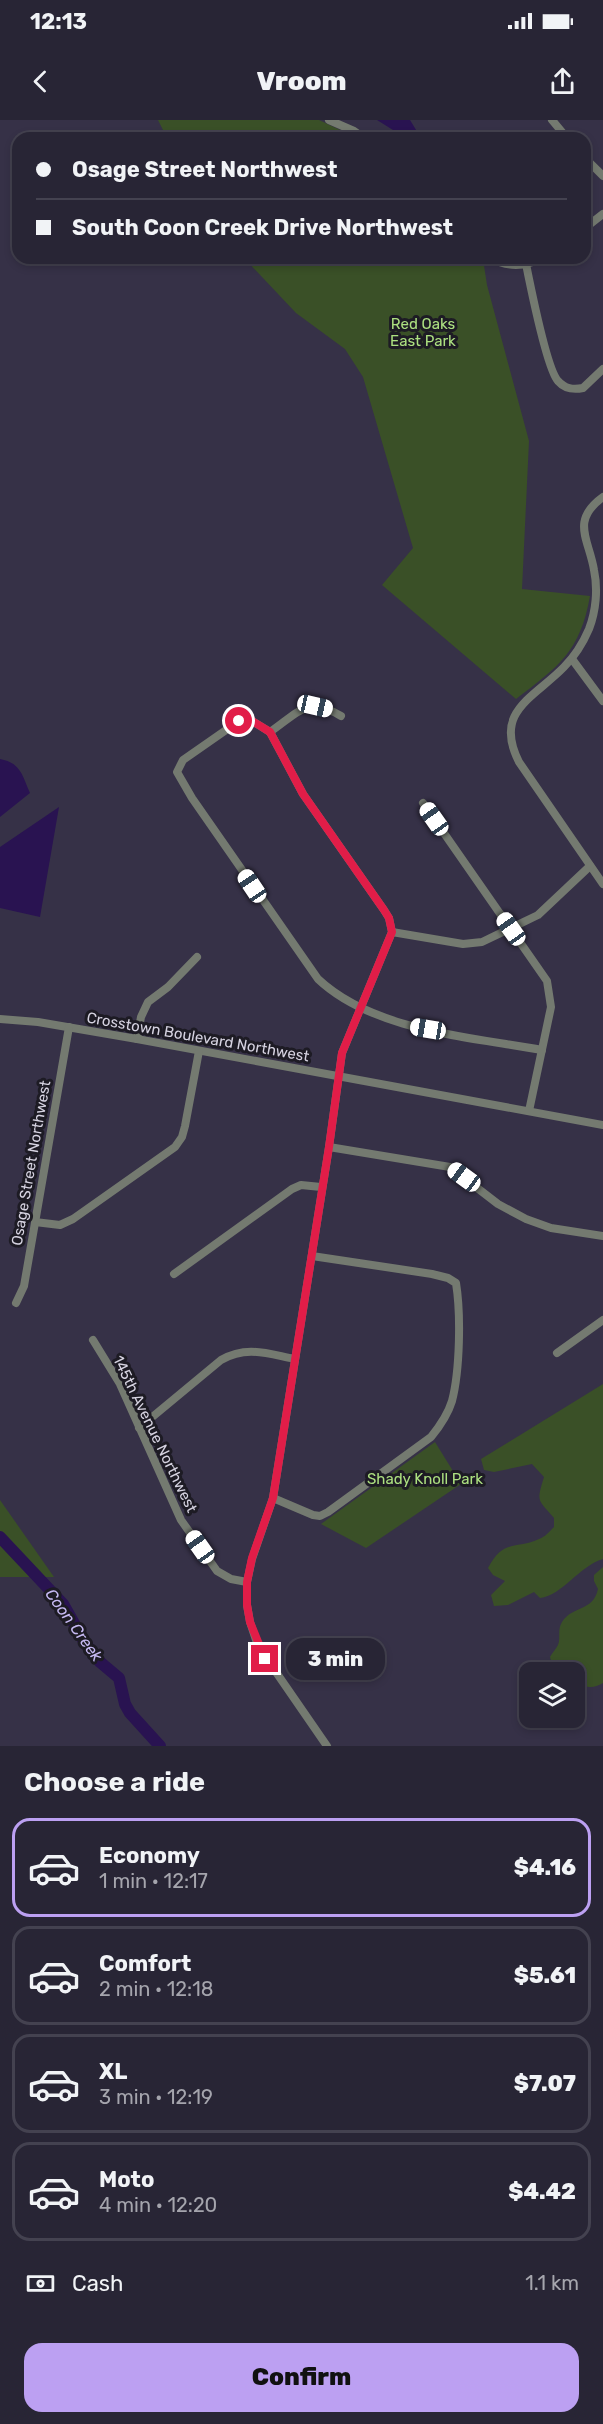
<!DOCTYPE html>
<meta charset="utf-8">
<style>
:root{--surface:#282535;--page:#302d3d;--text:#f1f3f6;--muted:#a5a5ad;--line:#444250;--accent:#bca0f2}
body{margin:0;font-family:Rubik,sans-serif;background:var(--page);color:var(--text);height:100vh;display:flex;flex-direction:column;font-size:22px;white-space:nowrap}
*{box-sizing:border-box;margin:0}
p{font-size:20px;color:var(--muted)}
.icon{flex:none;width:33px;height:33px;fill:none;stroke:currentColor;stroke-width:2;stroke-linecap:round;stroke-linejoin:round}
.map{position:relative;height:1626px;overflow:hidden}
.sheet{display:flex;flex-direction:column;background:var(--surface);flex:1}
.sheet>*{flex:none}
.guide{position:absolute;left:12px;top:12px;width:579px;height:132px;border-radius:18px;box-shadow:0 3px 9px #0003,0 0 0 2px var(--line);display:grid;align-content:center;height:132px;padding:0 24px;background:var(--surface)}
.buttons{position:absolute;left:519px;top:1542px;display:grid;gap:12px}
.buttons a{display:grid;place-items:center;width:66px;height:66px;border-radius:12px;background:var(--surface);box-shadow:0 3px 9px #0003,0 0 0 2px var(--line);font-size:30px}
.end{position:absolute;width:27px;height:27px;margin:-14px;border:8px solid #e11d48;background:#fff;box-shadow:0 0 0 3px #fff}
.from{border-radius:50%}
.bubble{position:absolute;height:42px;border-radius:18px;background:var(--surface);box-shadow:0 3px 9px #0003,0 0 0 2px var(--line);font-size:20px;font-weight:800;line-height:42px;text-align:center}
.car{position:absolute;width:18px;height:36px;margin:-18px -9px;border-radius:8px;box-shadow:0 0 4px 2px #0007;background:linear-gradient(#fff 24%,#345 0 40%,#fff 0 76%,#345 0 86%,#fff 0)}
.guide b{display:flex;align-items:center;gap:21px;height:57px;font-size:22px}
.guide b+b{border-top:2px solid var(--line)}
.guide i{width:15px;height:15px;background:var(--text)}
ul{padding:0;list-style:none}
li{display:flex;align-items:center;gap:18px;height:99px;margin:0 12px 9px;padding:0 12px;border:3px solid var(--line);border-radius:18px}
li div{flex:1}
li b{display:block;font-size:22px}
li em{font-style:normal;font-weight:800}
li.active{border-color:var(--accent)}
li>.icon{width:54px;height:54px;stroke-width:1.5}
h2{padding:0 24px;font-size:27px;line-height:72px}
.pay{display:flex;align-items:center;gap:15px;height:66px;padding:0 24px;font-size:22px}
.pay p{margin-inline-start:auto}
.primary-button{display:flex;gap:12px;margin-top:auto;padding:12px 24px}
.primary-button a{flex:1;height:69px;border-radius:18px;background:var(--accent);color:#111;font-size:24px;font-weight:800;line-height:69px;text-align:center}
.status{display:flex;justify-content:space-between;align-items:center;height:42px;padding:0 30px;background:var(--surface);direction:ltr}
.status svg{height:16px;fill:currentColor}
header{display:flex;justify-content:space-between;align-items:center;height:78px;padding:0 24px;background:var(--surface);font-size:27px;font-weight:800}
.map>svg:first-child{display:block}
.green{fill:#3a5027}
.water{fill:#291351}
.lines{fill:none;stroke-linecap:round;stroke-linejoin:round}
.river{stroke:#291351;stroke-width:12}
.minor{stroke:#747a70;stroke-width:8}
.route{stroke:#e11d48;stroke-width:8}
.labels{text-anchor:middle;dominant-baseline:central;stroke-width:6;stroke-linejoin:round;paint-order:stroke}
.park-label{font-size:15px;fill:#ace080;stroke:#1d1b24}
.street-label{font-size:15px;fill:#d6d3e1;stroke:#1d1b24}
.water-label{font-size:16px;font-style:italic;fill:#c6b9f3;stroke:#1d1b24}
</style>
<div class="status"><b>12:13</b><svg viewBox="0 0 49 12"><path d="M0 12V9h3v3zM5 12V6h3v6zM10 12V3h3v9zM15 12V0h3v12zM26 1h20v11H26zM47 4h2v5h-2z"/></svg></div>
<header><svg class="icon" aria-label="back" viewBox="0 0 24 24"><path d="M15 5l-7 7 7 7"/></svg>Vroom<svg class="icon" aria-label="share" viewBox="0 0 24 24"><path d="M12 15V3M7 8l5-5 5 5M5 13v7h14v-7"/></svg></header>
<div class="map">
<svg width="603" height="1626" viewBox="0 0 603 1626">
<rect width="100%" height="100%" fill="#363147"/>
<g class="green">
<path d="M158,0H319L357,18H167Z"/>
<path d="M244,138L483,139L487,165L529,321L522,469L590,476C580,532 559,546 516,579L382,465L413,428L363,257L345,229L296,193Z"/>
<path d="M603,1264V1439C579,1446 563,1475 540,1478L534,1472L508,1485L494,1486L491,1475L505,1461L493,1455L488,1448C504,1418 515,1430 539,1419C545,1417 550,1411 554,1407V1398C538,1379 536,1383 544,1357L532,1344L494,1352L484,1350L481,1339Z"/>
<path d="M435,1322L461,1364L366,1428L321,1404Z"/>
<path d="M0,1380L54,1457H0Z"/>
<path d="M603,1447V1563C591,1570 584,1568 575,1557L574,1552L553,1548L550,1537C552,1533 556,1529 558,1525C561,1518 557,1510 562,1502C573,1485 593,1492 598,1469L594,1461V1455Z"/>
</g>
<g class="water">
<path d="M377,0H410L421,18C404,18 391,9 377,0Z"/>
<path d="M0,639C21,643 22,655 30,673L0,697Z"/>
<path d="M59,687L40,797L0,788V727Z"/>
</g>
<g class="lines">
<path class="river" d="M0,1417L63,1484L85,1523L100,1542L119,1558L125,1584L130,1593L160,1626"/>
<g class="minor">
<path d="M329,0L354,11L364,18"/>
<path d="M552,0L567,18"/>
<path d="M585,38L603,56"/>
<path d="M585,108L603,94"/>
<path d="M490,138C507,147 525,147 542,138"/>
<path d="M526,144C530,164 547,249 558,261C565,269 573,270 583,268L603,249"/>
<path d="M603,377C570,401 589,419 594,450C598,469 596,491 589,509C583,523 575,536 564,547C534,578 493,591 519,642L603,764"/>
<path d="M572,539L603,581"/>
<path d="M270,612L303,674L384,790L389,798L392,812L342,933L329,1027L273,1378L252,1439L247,1462V1485L250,1502L258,1526L327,1626"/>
<path d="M270,612L249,599L239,601L183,640L177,652L192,678L318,859C373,911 471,917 542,930"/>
<path d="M270,612C299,592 307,576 341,596"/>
<path d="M423,683L547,861L551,887L529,991"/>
<path d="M392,812L463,824L482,822L538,795L590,746"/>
<path d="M0,899L38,902L137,919L603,1005"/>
<path d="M137,919L141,897L148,882L168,867L197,837"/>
<path d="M329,1027L450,1047L498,1084L526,1099L551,1108L603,1116"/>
<path d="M35,1102L60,1105L73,1099L175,1027L182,1017L185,1006L199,931"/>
<path d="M174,1154L292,1069L301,1065L321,1067"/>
<path d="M16,1183L24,1166L69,907"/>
<path d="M93,1220L120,1264L181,1400L217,1451L231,1459L247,1462"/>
<path d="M557,1233L603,1200"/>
<path d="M139,1308L221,1240C247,1225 268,1234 295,1239"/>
<path d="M273,1378L313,1395L320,1396L328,1392L431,1317C440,1306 448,1294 452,1281C460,1250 461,1194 456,1163L448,1158L432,1154L312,1136"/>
</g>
</g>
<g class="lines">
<path class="route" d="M239,601L249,599L270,612L303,674L384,790L389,798L392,812L342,933L329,1027L273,1378L252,1438L247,1462V1485L250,1502L265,1539"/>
</g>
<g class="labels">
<g class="park-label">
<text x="423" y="204">Red Oaks<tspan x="423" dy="17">East Park</tspan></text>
<text x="425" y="1359">Shady Knoll Park</text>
</g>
<g class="street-label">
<text transform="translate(198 917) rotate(10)">Crosstown Boulevard Northwest</text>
<text transform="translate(31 1043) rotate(-80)">Osage Street Northwest</text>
<text transform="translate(155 1314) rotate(64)">145th Avenue Northwest</text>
</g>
<g class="water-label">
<text transform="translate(74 1505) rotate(54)">Coon Creek</text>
</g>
</g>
</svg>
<div class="buttons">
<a><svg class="icon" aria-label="layers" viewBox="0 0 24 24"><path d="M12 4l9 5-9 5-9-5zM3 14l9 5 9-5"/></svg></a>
</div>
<i class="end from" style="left:239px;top:601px"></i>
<i class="end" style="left:265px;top:1539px"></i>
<div class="bubble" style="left:286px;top:1518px;width:99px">3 min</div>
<i class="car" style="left:315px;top:586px;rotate:103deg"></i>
<i class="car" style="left:434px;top:699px;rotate:325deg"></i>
<i class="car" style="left:252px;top:766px;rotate:326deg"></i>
<i class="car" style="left:511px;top:809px;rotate:325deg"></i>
<i class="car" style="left:428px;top:909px;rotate:280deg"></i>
<i class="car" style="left:464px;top:1057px;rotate:306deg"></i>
<i class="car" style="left:200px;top:1427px;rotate:325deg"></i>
<div class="guide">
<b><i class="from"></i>Osage Street Northwest</b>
<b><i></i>South Coon Creek Drive Northwest</b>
</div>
</div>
<section class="sheet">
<h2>Choose a ride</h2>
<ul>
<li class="active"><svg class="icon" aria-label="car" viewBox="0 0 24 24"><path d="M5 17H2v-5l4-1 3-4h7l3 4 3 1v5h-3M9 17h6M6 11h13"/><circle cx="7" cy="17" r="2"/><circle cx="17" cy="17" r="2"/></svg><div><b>Economy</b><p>1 min · 12:17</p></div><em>$4.16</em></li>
<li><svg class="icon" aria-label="car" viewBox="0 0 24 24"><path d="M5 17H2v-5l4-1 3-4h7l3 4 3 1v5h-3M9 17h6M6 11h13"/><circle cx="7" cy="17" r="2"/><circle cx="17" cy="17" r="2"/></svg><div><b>Comfort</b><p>2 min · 12:18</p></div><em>$5.61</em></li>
<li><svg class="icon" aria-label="car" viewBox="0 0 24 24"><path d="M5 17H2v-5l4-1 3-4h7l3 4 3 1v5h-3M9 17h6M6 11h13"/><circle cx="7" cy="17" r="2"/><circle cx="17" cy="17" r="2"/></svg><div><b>XL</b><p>3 min · 12:19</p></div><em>$7.07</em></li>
<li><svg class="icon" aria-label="car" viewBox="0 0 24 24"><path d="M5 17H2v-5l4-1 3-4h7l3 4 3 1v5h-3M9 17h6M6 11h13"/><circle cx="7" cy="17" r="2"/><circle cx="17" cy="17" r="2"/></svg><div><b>Moto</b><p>4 min · 12:20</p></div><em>$4.42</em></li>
</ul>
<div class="pay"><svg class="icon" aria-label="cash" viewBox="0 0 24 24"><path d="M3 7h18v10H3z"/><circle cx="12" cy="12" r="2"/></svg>Cash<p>1.1 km</p></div>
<div class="primary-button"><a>Confirm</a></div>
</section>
